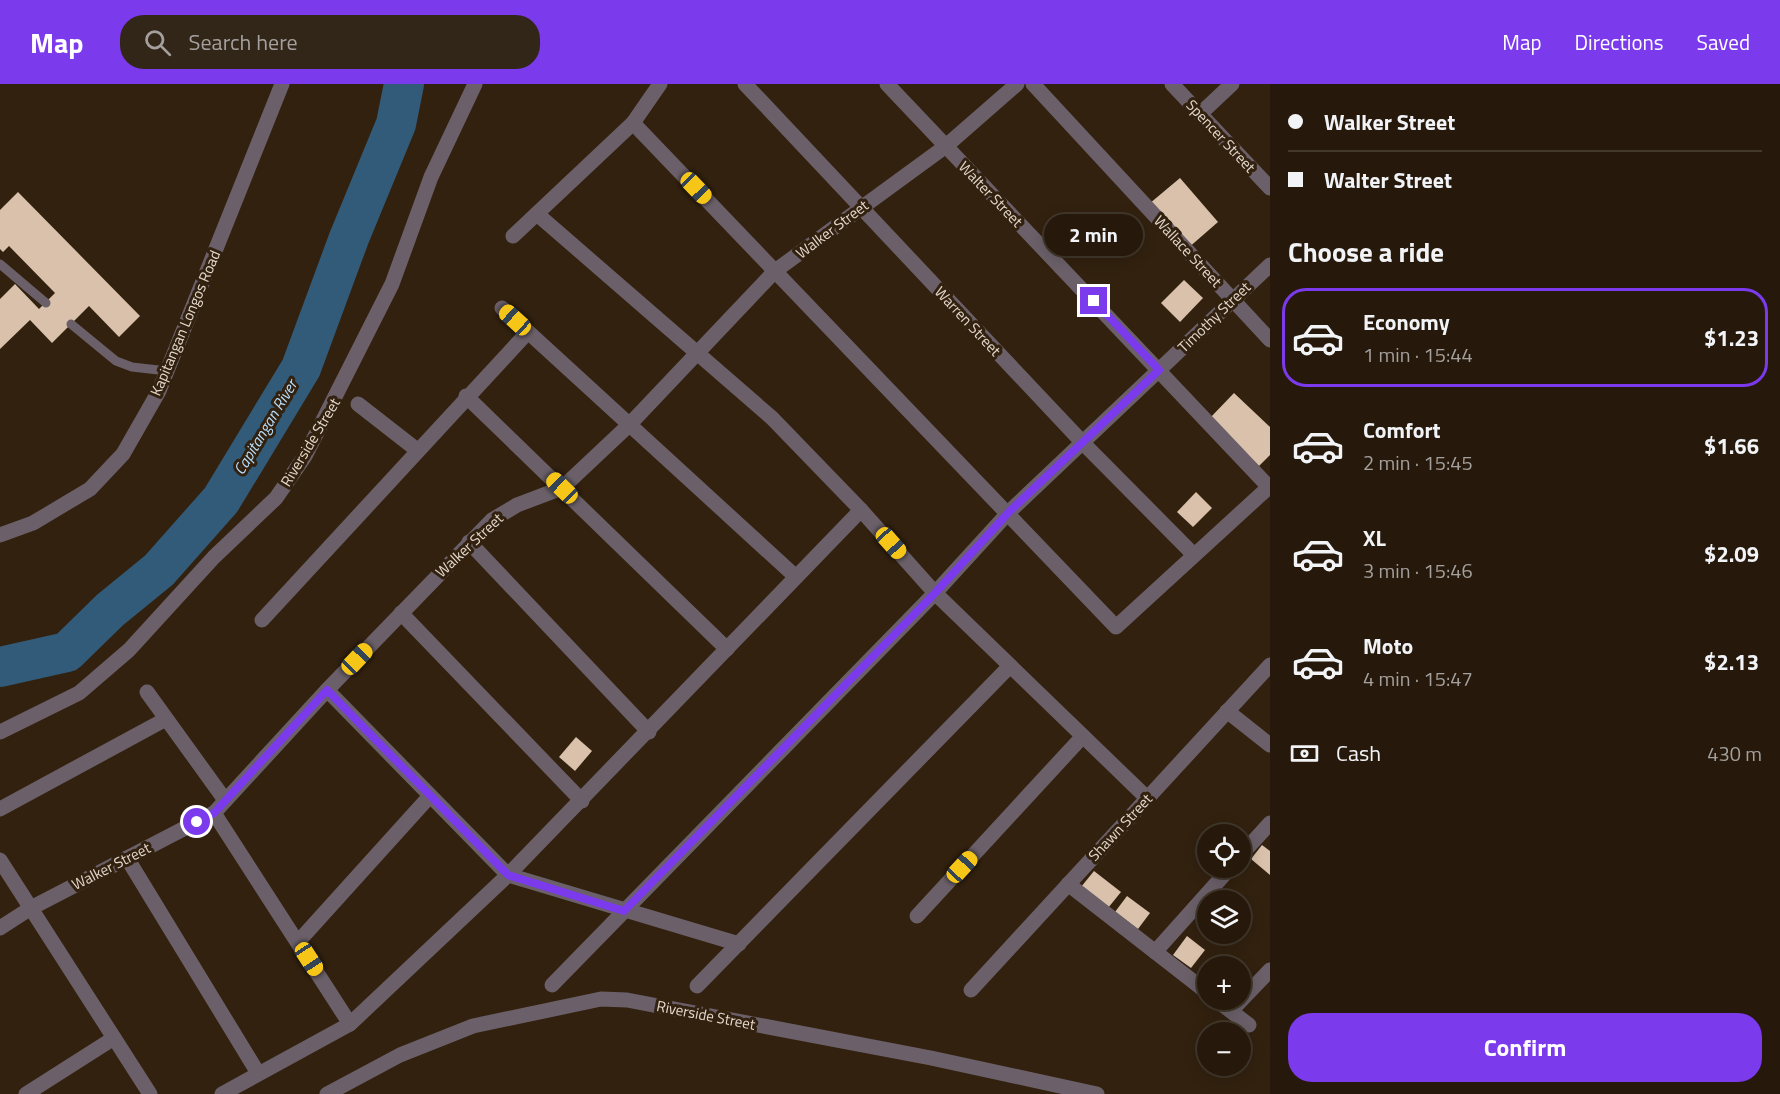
<!DOCTYPE html>
<meta charset="utf-8">
<style>
:root{--surface:#26190b;--page:#322619;--text:#f1f3f6;--muted:#a4a09d;--line:#42382c;--accent:#7c3aed}
body{margin:0;font-family:"Titillium Web",sans-serif;background:var(--page);color:var(--text);height:100vh;display:flex;flex-direction:column;font-size:22px;white-space:nowrap}
*{box-sizing:border-box;margin:0}
p{font-size:20px;color:var(--muted)}
.icon{flex:none;width:33px;height:33px;fill:none;stroke:currentColor;stroke-width:2;stroke-linecap:round;stroke-linejoin:round}
.map{position:relative;flex:1;overflow:hidden}
.details{display:flex;flex-direction:column;background:var(--surface);width:510px}
.details>*{flex:none}
.hud{display:grid;align-content:center;height:132px;padding:0 18px;background:var(--surface)}
.buttons{position:absolute;left:1197px;top:740px;display:grid;gap:12px}
.buttons a{display:grid;place-items:center;width:54px;height:54px;border-radius:50%;background:var(--surface);box-shadow:0 3px 15px #0003,0 0 0 2px var(--line);font-size:30px}
.end{position:absolute;width:27px;height:27px;margin:-14px;border:8px solid #7c3aed;background:#fff;box-shadow:0 0 0 3px #fff}
.from{border-radius:50%}
.bubble{position:absolute;height:42px;border-radius:21px;background:var(--surface);box-shadow:0 3px 15px #0003,0 0 0 2px var(--line);font-size:20px;font-weight:700;line-height:42px;text-align:center}
.car{position:absolute;width:18px;height:36px;margin:-18px -9px;border-radius:8px;box-shadow:0 0 4px 2px #0007;background:linear-gradient(#f5c518 24%,#345 0 40%,#f5c518 0 76%,#345 0 86%,#f5c518 0)}
.hud b{display:flex;align-items:center;gap:21px;height:57px;font-size:22px}
.hud b+b{border-top:2px solid var(--line)}
.hud i{width:15px;height:15px;background:var(--text)}
ul{padding:0;list-style:none}
li{display:flex;align-items:center;gap:18px;height:99px;margin:0 12px 9px;padding:0 6px;border:3px solid transparent;border-radius:24px}
li div{flex:1}
li b{display:block;font-size:22px}
li em{font-style:normal;font-weight:700}
li.on{border-color:var(--accent)}
li>.icon{width:54px;height:54px;stroke-width:1.5}
h2{padding:0 18px;font-size:27px;line-height:72px}
.pay{display:flex;align-items:center;gap:15px;height:66px;padding:0 18px;font-size:22px}
.pay p{margin-inline-start:auto}
.cta{display:flex;gap:12px;margin-top:auto;padding:12px 18px}
.cta a{flex:1;height:69px;border-radius:24px;background:var(--accent);color:#fff;font-size:24px;font-weight:700;line-height:69px;text-align:center}
header{display:flex;align-items:center;gap:36px;box-sizing:border-box;height:84px;padding:0 30px;background:var(--accent);color:#fff}
header strong{font-size:28px}
nav{display:flex;gap:33px;margin-inline-start:auto;font-size:21px}
.search{width:420px;height:54px;background:var(--page);display:flex;align-items:center;gap:15px;box-sizing:border-box;padding:0 21px;border-radius:24px;color:var(--muted);font-size:22px}
main{display:flex;flex:1;min-height:0}
.map>svg:first-child{display:block}
.lines{fill:none;stroke-linecap:round;stroke-linejoin:round}
.river{stroke:#325b79;stroke-width:40}
.building{fill:#d9c1ac}
.service{stroke:#6b6069;stroke-width:9}
.minor{stroke:#6b6069;stroke-width:15}
.route{stroke:#7c3aed;stroke-width:8}
.labels{text-anchor:middle;dominant-baseline:central;stroke-width:6;stroke-linejoin:round;paint-order:stroke}
.street-label{font-size:15px;fill:#e4d8cd;stroke:#32210f}
.water-label{font-size:16px;font-style:italic;fill:#b7defc;stroke:#32210f}
</style>
<header>
<strong>Map</strong>
<div class="search"><svg class="icon" aria-label="search" viewBox="0 0 24 24"><circle cx="10" cy="10" r="6"/><path d="M15 15l6 6"/></svg>Search here</div>
<nav><a>Map</a><a>Directions</a><a>Saved</a></nav>
</header>
<main>
<div class="map">
<svg width="1270" height="1010" viewBox="0 0 1270 1010">
<rect width="100%" height="100%" fill="#32210f"/>
<g class="lines">
<path class="river" d="M0,583L67,568L110,526L159,486L221,416L301,284L349,154L396,40L404,0"/>
</g>
<g class="building">
<path d="M1180,94L1218,138L1187,165L1149,120Z"/>
<path d="M18,108L140,232L119,253L89,222L52,259L30,236L0,265V215L15,200L39,225L55,209L9,162L3,168L0,165V126Z"/>
<path d="M1184,196L1203,214L1180,238L1161,219Z"/>
<path d="M1234,309L1270,343V371L1259,382L1209,335Z"/>
<path d="M1196,408L1212,424L1193,443L1177,428Z"/>
<path d="M576,653L592,667L575,687L559,673Z"/>
<path d="M1262,761L1270,767V791L1251,775Z"/>
<path d="M1094,787L1121,808L1108,824L1081,803Z"/>
<path d="M1127,812L1150,829L1138,845L1115,828Z"/>
<path d="M1187,852L1205,866L1191,884L1173,871Z"/>
</g>
<g class="lines">
<g class="service">
<path d="M0,180L46,219"/>
<path d="M71,240L116,277L132,283L167,287"/>
</g>
<g class="minor">
<path d="M745,0L1083,359L1194,471"/>
<path d="M887,0L1269,403"/>
<path d="M1033,0L1270,256"/>
<path d="M1172,0L1270,104"/>
<path d="M1200,30L1232,0"/>
<path d="M633,39L1116,543L1270,402"/>
<path d="M537,130L772,334L861,426L935,509L1147,714"/>
<path d="M513,152L633,39L660,0"/>
<path d="M502,224L796,493"/>
<path d="M466,312L727,565"/>
<path d="M358,320L417,366"/>
<path d="M0,451L33,439L90,405L123,370L159,307L282,0"/>
<path d="M469,458L649,648"/>
<path d="M401,529L582,717"/>
<path d="M262,536L528,248"/>
<path d="M327,606L508,791L739,860"/>
<path d="M147,608L225,716"/>
<path d="M1227,627L1270,661"/>
<path d="M0,648L79,609L129,566L214,473L276,414L305,372L392,200L431,93L475,0"/>
<path d="M0,725L166,635"/>
<path d="M214,729L350,940"/>
<path d="M1240,772L1270,739"/>
<path d="M127,774L258,989"/>
<path d="M0,776L150,1010"/>
<path d="M1068,800L1208,909"/>
<path d="M917,832L1083,652"/>
<path d="M0,844L31,824L214,729L327,606L492,436L517,421L562,404L629,341L775,187L946,62L1017,0"/>
<path d="M298,858L429,713"/>
<path d="M1155,868L1231,783"/>
<path d="M552,901L935,509L1009,428L1270,181"/>
<path d="M697,902L1010,582"/>
<path d="M971,906L1270,581"/>
<path d="M1215,915L1249,941"/>
<path d="M1231,927L1270,886"/>
<path d="M26,1010L114,954"/>
<path d="M222,1010L350,940L508,791L861,426"/>
<path d="M327,1010L400,971L473,942L601,915L627,916L931,974L1097,1010"/>
</g>
</g>
<g class="lines">
<path class="route" d="M197,738L214,729L327,606L508,791L624,827L935,509L1009,428L1159,286L1094,217"/>
</g>
<g class="labels">
<g class="street-label">
<text transform="translate(1221 52) rotate(47)">Spencer Street</text>
<text transform="translate(991 110) rotate(46)">Walter Street</text>
<text transform="translate(832 145) rotate(-37)">Walker Street</text>
<text transform="translate(1188 167) rotate(47)">Wallace Street</text>
<text transform="translate(1214 233) rotate(-44)">Timothy Street</text>
<text transform="translate(968 237) rotate(47)">Warren Street</text>
<text transform="translate(185 239) rotate(-67)">Kapitangan Longos Road</text>
<text transform="translate(310 358) rotate(-59)">Riverside Street</text>
<text transform="translate(469 461) rotate(-43)">Walker Street</text>
<text transform="translate(1120 743) rotate(-47)">Shawn Street</text>
<text transform="translate(111 782) rotate(-27)">Walker Street</text>
<text transform="translate(706 931) rotate(11)">Riverside Street</text>
</g>
<g class="water-label">
<text transform="translate(265 343) rotate(-59)">Capitangan River</text>
</g>
</g>
</svg>
<div class="buttons">
<a><svg class="icon" aria-label="locate" viewBox="0 0 24 24"><circle cx="12" cy="12" r="6"/><path d="M12 2v4M12 18v4M2 12h4M18 12h4"/></svg></a>
<a><svg class="icon" aria-label="layers" viewBox="0 0 24 24"><path d="M12 4l9 5-9 5-9-5zM3 14l9 5 9-5"/></svg></a>
<a>+</a>
<a>−</a>
</div>
<i class="end from" style="left:197px;top:738px"></i>
<i class="end" style="left:1094px;top:217px"></i>
<div class="bubble" style="left:1044px;top:130px;width:99px">2 min</div>
<i class="car" style="left:696px;top:104px;rotate:136deg"></i>
<i class="car" style="left:515px;top:236px;rotate:312deg"></i>
<i class="car" style="left:562px;top:404px;rotate:314deg"></i>
<i class="car" style="left:891px;top:459px;rotate:138deg"></i>
<i class="car" style="left:357px;top:575px;rotate:44deg"></i>
<i class="car" style="left:962px;top:783px;rotate:43deg"></i>
<i class="car" style="left:309px;top:875px;rotate:147deg"></i>
</div>
<section class="details">
<div class="hud">
<b><i class="from"></i>Walker Street</b>
<b><i></i>Walter Street</b>
</div>
<h2>Choose a ride</h2>
<ul>
<li class="on"><svg class="icon" aria-label="car" viewBox="0 0 24 24"><path d="M5 17H2v-5l4-1 3-4h7l3 4 3 1v5h-3M9 17h6M6 11h13"/><circle cx="7" cy="17" r="2"/><circle cx="17" cy="17" r="2"/></svg><div><b>Economy</b><p>1 min · 15:44</p></div><em>$1.23</em></li>
<li><svg class="icon" aria-label="car" viewBox="0 0 24 24"><path d="M5 17H2v-5l4-1 3-4h7l3 4 3 1v5h-3M9 17h6M6 11h13"/><circle cx="7" cy="17" r="2"/><circle cx="17" cy="17" r="2"/></svg><div><b>Comfort</b><p>2 min · 15:45</p></div><em>$1.66</em></li>
<li><svg class="icon" aria-label="car" viewBox="0 0 24 24"><path d="M5 17H2v-5l4-1 3-4h7l3 4 3 1v5h-3M9 17h6M6 11h13"/><circle cx="7" cy="17" r="2"/><circle cx="17" cy="17" r="2"/></svg><div><b>XL</b><p>3 min · 15:46</p></div><em>$2.09</em></li>
<li><svg class="icon" aria-label="car" viewBox="0 0 24 24"><path d="M5 17H2v-5l4-1 3-4h7l3 4 3 1v5h-3M9 17h6M6 11h13"/><circle cx="7" cy="17" r="2"/><circle cx="17" cy="17" r="2"/></svg><div><b>Moto</b><p>4 min · 15:47</p></div><em>$2.13</em></li>
</ul>
<div class="pay"><svg class="icon" aria-label="cash" viewBox="0 0 24 24"><path d="M3 7h18v10H3z"/><circle cx="12" cy="12" r="2"/></svg>Cash<p>430 m</p></div>
<div class="cta"><a>Confirm</a></div>
</section>
</main>
